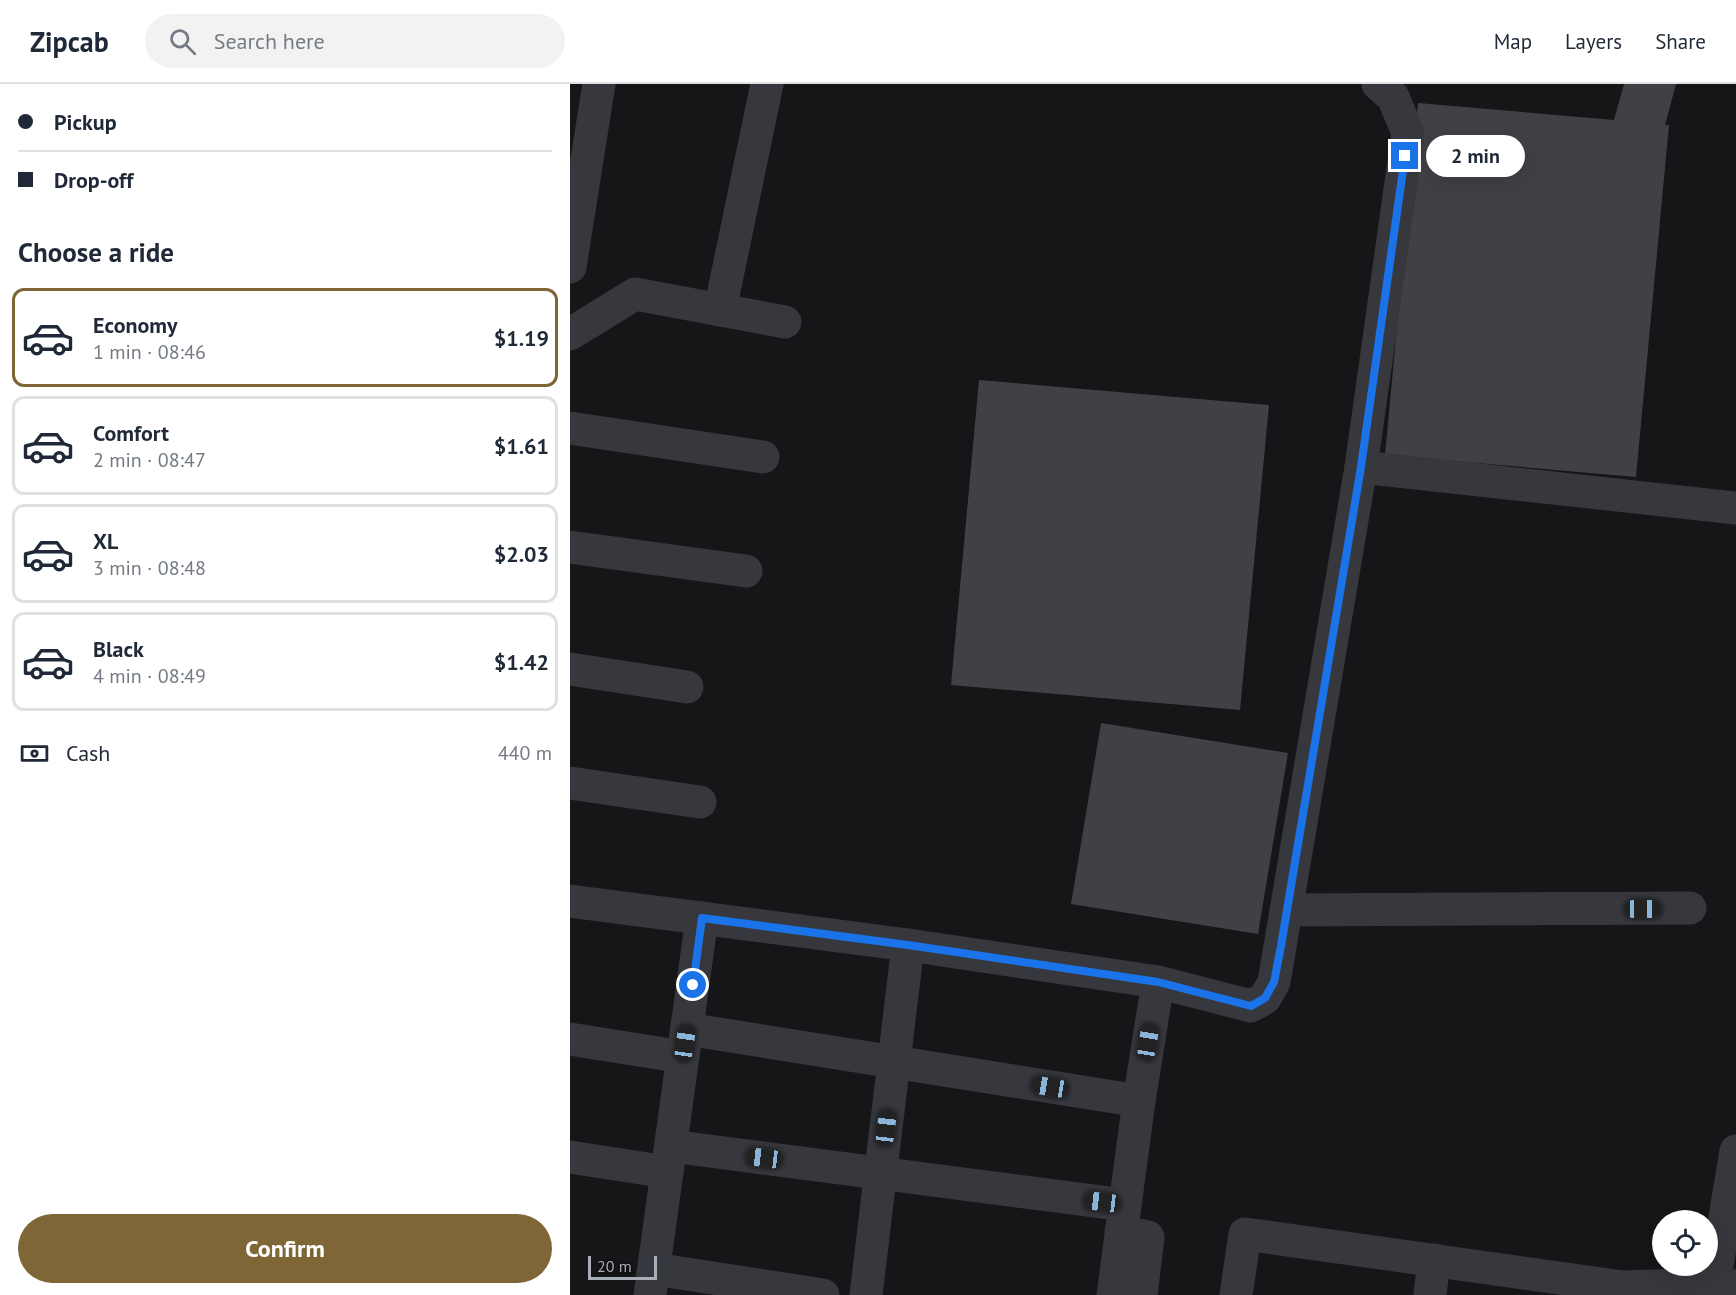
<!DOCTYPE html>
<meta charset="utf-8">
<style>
:root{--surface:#fff;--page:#f2f2f3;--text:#1f2937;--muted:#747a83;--line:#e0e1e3;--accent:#7e6636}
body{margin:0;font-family:"PT Sans",sans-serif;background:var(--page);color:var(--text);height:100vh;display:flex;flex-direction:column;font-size:22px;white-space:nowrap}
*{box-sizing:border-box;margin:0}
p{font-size:20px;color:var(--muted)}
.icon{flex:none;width:33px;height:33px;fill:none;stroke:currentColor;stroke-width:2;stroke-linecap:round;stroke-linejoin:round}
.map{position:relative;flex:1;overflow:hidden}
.drawer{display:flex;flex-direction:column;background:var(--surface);width:570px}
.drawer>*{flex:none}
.hud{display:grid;align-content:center;height:132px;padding:0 18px;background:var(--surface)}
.buttons{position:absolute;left:1082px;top:1126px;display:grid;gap:12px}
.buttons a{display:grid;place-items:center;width:66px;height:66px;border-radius:50%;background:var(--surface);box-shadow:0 6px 24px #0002;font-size:30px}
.scale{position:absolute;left:18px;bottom:15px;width:69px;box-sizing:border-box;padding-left:6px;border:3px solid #a8adb8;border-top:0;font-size:16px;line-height:21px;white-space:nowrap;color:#a8adb8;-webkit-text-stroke:4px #111113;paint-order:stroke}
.end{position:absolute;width:27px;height:27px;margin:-14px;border:8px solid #1a73e8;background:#fff;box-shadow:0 0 0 3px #fff}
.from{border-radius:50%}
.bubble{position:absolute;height:42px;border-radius:21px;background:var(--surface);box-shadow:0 6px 24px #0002;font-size:20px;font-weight:700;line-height:42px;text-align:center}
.car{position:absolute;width:18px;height:36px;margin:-18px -9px;border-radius:8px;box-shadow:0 0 4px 2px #0007;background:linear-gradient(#222 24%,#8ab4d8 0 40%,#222 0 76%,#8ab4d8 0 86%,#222 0)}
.hud b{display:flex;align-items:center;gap:21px;height:57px;font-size:22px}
.hud b+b{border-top:2px solid var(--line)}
.hud i{width:15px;height:15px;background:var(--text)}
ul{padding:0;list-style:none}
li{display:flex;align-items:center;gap:18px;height:99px;margin:0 12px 9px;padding:0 6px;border:3px solid var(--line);border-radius:12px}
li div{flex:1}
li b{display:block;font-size:22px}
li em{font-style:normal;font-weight:700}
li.selected{border-color:var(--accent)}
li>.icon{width:54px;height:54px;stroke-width:1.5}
h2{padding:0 18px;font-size:27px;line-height:72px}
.pay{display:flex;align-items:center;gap:15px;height:66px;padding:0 18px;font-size:22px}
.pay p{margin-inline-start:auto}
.action{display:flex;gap:12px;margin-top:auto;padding:12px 18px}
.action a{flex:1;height:69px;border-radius:36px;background:var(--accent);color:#fff;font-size:24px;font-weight:700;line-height:69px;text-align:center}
header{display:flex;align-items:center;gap:36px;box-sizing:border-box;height:84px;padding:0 30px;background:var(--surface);border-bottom:2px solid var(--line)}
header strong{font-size:28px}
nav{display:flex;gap:33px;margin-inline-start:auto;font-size:21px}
.search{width:420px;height:54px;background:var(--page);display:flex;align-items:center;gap:15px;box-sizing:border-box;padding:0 21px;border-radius:33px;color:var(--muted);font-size:22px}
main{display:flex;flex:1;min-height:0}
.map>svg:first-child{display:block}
.building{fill:#404145}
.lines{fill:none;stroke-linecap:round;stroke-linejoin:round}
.minor{stroke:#37383d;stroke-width:33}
.route{stroke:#1a73e8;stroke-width:8}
</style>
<header>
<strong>Zipcab</strong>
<div class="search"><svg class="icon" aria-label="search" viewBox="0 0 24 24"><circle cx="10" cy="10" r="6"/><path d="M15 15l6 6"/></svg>Search here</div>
<nav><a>Map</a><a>Layers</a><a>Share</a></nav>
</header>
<main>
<section class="drawer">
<div class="hud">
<b><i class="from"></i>Pickup</b>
<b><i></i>Drop-off</b>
</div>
<h2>Choose a ride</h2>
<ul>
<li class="selected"><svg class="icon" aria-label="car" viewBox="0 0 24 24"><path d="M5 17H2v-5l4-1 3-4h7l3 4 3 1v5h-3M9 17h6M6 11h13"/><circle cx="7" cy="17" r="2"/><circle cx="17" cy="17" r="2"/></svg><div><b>Economy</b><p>1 min · 08:46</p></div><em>$1.19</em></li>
<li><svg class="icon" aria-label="car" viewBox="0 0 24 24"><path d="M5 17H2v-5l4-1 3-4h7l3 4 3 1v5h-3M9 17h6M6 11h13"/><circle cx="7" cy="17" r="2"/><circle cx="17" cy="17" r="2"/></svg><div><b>Comfort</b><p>2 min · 08:47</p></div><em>$1.61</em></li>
<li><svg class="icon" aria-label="car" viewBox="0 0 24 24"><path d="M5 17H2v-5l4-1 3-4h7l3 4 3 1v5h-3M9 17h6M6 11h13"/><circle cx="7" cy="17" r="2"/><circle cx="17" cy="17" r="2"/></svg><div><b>XL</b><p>3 min · 08:48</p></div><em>$2.03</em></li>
<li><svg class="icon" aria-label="car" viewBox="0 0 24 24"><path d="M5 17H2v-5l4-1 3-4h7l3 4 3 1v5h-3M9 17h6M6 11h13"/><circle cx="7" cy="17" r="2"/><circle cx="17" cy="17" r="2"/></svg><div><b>Black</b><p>4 min · 08:49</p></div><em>$1.42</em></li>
</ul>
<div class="pay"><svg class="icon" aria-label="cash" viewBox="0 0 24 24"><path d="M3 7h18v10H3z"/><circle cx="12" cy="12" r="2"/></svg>Cash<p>440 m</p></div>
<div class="action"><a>Confirm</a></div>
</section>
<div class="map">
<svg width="1166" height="1211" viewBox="0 0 1166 1211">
<rect width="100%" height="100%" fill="#161618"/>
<g class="building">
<path d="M1054,0H1106L1095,41H1099L1066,393L815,371L848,19L1044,36Z"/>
<path d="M409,296L699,321L670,626L381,601Z"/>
<path d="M531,639L718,669L688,850L501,820Z"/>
</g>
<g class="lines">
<g class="minor">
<path d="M0,183L29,0"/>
<path d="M150,226L197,0"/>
<path d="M0,250L65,210L215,238"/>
<path d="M0,344L193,373"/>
<path d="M791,383L838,49L823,13L808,0"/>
<path d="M0,463L176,487"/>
<path d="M0,585L117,603"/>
<path d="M0,699L130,718"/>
<path d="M0,817L338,861L588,898L569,1017L543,1211"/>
<path d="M717,826L1120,824"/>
<path d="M588,898L681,922L695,914L704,898L791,383L1166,424"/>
<path d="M117,945L569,1017"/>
<path d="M0,955L113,973"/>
<path d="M101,1062L555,1121"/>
<path d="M1166,1067L1144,1200L1166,1202"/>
<path d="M0,1073L97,1088"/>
<path d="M551,1147L578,1153L571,1211"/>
<path d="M84,1185L253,1211"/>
<path d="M80,1211L132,834"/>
<path d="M296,1211L338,861"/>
<path d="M666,1211L675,1150L1053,1203"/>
<path d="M860,1211L864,1176"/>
<path d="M1051,1211L1053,1203L1144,1200"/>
</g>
</g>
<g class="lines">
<path class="route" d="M123,901L132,834L338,861L588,898L681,922L695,914L704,898L711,862L791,383L835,72"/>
</g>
</svg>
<div class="buttons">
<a><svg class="icon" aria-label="locate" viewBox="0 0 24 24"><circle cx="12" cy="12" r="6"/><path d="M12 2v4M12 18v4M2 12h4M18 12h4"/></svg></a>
</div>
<div class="scale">20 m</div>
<i class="end from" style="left:123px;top:901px"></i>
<i class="end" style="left:835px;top:72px"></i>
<div class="bubble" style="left:856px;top:51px;width:99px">2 min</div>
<i class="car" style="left:1073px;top:825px;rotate:90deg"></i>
<i class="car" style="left:578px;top:958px;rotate:9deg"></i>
<i class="car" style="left:115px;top:959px;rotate:8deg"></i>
<i class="car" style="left:480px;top:1003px;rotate:279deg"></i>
<i class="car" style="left:316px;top:1044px;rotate:7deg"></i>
<i class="car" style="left:194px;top:1074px;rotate:277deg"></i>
<i class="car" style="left:532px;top:1118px;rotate:277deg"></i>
</div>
</main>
